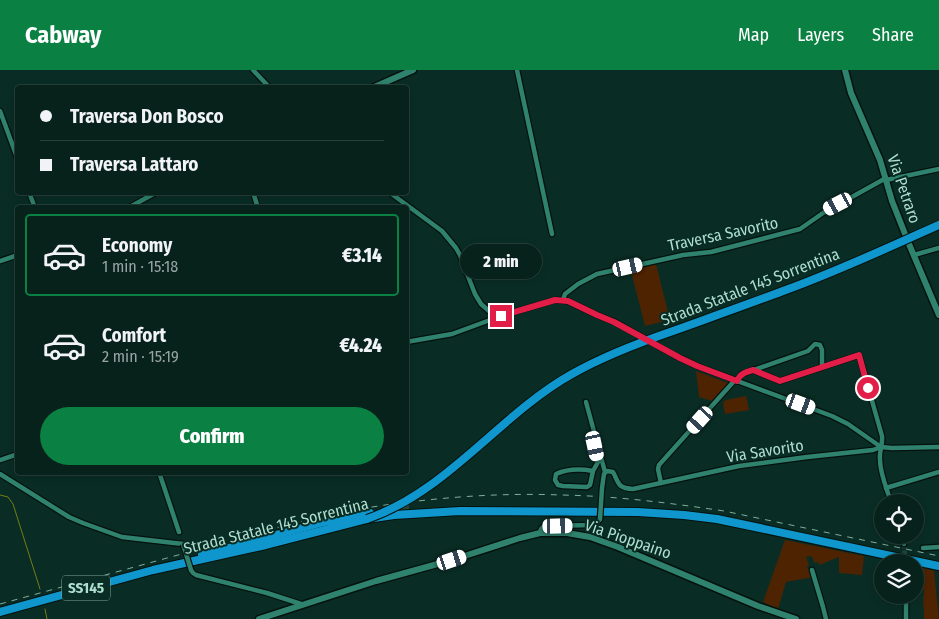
<!DOCTYPE html>
<meta charset="utf-8">
<style>
:root{--surface:#07221b;--page:#102a24;--text:#f1f3f6;--muted:#98a4a3;--line:#283f3a;--accent:#0b8043}
body{margin:0;font-family:"Fira Sans Condensed",sans-serif;background:var(--page);color:var(--text);height:100vh;display:flex;flex-direction:column;font-size:19px;white-space:nowrap}
*{box-sizing:border-box;margin:0}
p{font-size:16px;color:var(--muted)}
.icon{flex:none;width:28px;height:28px;fill:none;stroke:currentColor;stroke-width:2;stroke-linecap:round;stroke-linejoin:round}
.map{position:relative;flex:1;overflow:hidden}
.side{position:absolute;left:15px;top:135px;width:394px;height:270px;display:flex;flex-direction:column;background:var(--surface);border-radius:5px;box-shadow:0 2px 8px #0003,0 0 0 1px var(--line)}
.side>*{flex:none}
.hud{position:absolute;left:15px;top:15px;width:394px;height:110px;border-radius:5px;box-shadow:0 2px 8px #0003,0 0 0 1px var(--line);display:grid;align-content:center;height:110px;padding:0 25px;background:var(--surface)}
.controls{position:absolute;left:874px;top:424px;display:grid;gap:10px}
.controls a{display:grid;place-items:center;width:50px;height:50px;border-radius:50%;background:var(--surface);box-shadow:0 2px 8px #0003,0 0 0 1px var(--line);font-size:25px}
.end{position:absolute;width:22px;height:22px;margin:-11px;border:6px solid #e11d48;background:#fff;box-shadow:0 0 0 2px #fff}
.from{border-radius:50%}
.bubble{position:absolute;height:35px;border-radius:18px;background:var(--surface);box-shadow:0 2px 8px #0003,0 0 0 1px var(--line);font-size:16px;font-weight:800;line-height:35px;text-align:center}
.car{position:absolute;width:15px;height:30px;margin:-15px -8px;border-radius:6px;box-shadow:0 0 4px 1px #0007;background:linear-gradient(#fff 24%,#345 0 40%,#fff 0 76%,#345 0 86%,#fff 0)}
.hud b{display:flex;align-items:center;gap:18px;height:48px;font-size:19px}
.hud b+b{border-top:1px solid var(--line)}
.hud i{width:12px;height:12px;background:var(--text)}
ul{padding:9px 0 0;list-style:none}
li{display:flex;align-items:center;gap:15px;height:82px;margin:0 10px 8px;padding:0 15px;border:2px solid transparent;border-radius:5px}
li div{flex:1}
li b{display:block;font-size:19px}
li em{font-style:normal;font-weight:800}
li.current{border-color:var(--accent)}
li>.icon{width:45px;height:45px;stroke-width:1.5}
.action{display:flex;gap:10px;margin-top:auto;padding:10px 25px}
.action a{flex:1;height:58px;border-radius:30px;background:var(--accent);color:#fff;font-size:20px;font-weight:800;line-height:58px;text-align:center}
header{display:flex;align-items:center;gap:30px;box-sizing:border-box;height:70px;padding:0 25px;background:var(--accent);color:#fff}
header strong{font-size:24px}
nav{display:flex;gap:28px;margin-inline-start:auto;font-size:18px}
.map>svg:first-child{display:block}
.green{fill:#4e2301}
.lines{fill:none;stroke-linecap:round;stroke-linejoin:round}
.stream{stroke:#767c17;stroke-width:1}
.street-tunnel{stroke:#22483e;stroke-width:4.5;stroke-dasharray:4.5 2;stroke-linecap:butt}
.highway-tunnel{stroke:#22483e;stroke-width:8;stroke-dasharray:8 4;stroke-linecap:butt}
.street-casing{stroke:#05120e;stroke-width:7}
.secondary-casing{stroke:#05120e;stroke-width:9}
.highway-casing{stroke:#05120e;stroke-width:10}
.street{stroke:#2f836e;stroke-width:4.5}
.secondary{stroke:#2f836e;stroke-width:6}
.highway{stroke:#0f97cd;stroke-width:8}
.rail{stroke:#81ada0;stroke-width:1;stroke-dasharray:6 6;stroke-linecap:butt}
.street-bridge-casing{stroke:#05120e;stroke-width:7;stroke-linecap:butt}
.highway-bridge-casing{stroke:#05120e;stroke-width:10;stroke-linecap:butt}
.street-bridge{stroke:#2f836e;stroke-width:4.5}
.highway-bridge{stroke:#0f97cd;stroke-width:8}
.route{stroke:#e11d48;stroke-width:6}
.labels{text-anchor:middle;dominant-baseline:central;stroke-width:4;stroke-linejoin:round;paint-order:stroke}
.shield{fill:#092d24;stroke:#7ca99c;stroke-width:1}
.shield-label{font-size:15px;font-weight:bold;fill:#aedecf}
.street-label{font-size:16px;fill:#aedecf;stroke:#092d24}
</style>
<header>
<strong>Cabway</strong>
<nav><a>Map</a><a>Layers</a><a>Share</a></nav>
</header>
<div class="map">
<svg width="939" height="549" viewBox="0 0 939 549">
<rect width="100%" height="100%" fill="#092d24"/>
<g class="green">
<path d="M656,194L670,250L645,256L631,201Z"/>
<path d="M696,301L728,313V314L712,331L699,327Z"/>
<path d="M746,326L749,340L725,344L723,333L726,330Z"/>
<path d="M785,470L864,486L862,505L839,503V487L819,495L818,492L815,493L811,486L806,487L809,495L807,496L808,499H810L813,507L786,512L778,539L763,532Z"/>
<path d="M915,496L934,501L939,549H924V537H923L924,520H915Z"/>
</g>
<g class="lines">
<g class="stream">
<path d="M0,425L8,427L13,434L40,519"/>
<path d="M45,539L47,549"/>
</g>
<path class="street-tunnel" d="M904,474L905,489"/>
<path class="highway-tunnel" d="M389,440L412,438"/>
<defs>
<g id="street">
<path d="M253,0L270,18"/>
<path d="M517,0L552,164"/>
<path d="M0,41L18,90"/>
<path d="M886,110L939,99"/>
<path d="M29,122L35,138"/>
<path d="M253,122L258,138"/>
<path d="M389,122L442,161L456,178L460,185L466,201L475,224L481,234L489,241L501,246L555,230L568,231L597,245L615,252L674,285L697,296L832,346L848,354L881,377"/>
<path d="M128,138L157,122"/>
<path d="M914,185L939,178"/>
<path d="M0,191L18,185"/>
<path d="M563,230L565,224L578,214L597,204L683,185L711,182L800,159L823,143L886,108"/>
<path d="M406,272L452,264L501,246"/>
<path d="M753,300L780,311L859,285L882,366C883,374 879,381 880,390C880,404 887,419 891,432"/>
<path d="M737,311L742,304L808,281L815,274L820,275L822,280V297"/>
<path d="M586,332L605,402"/>
<path d="M0,390L18,384"/>
<path d="M593,401L590,415L587,417L563,416L558,415L555,410L556,404C567,399 582,399 593,401L598,392L595,376L597,373"/>
<path d="M159,402L179,462"/>
<path d="M0,404L69,447L83,453L122,467L183,474"/>
<path d="M661,413L658,399L659,395L735,310"/>
<path d="M602,418L604,404L607,401L613,402C619,413 617,418 633,419L739,396L807,387L873,380L881,377L892,378L939,377"/>
<path d="M886,418L939,402"/>
<path d="M540,463L541,459L544,456L592,455L597,453L600,449"/>
<path d="M902,465L904,474"/>
<path d="M923,478L939,477"/>
<path d="M191,500L193,503L196,505L267,523L301,534"/>
<path d="M812,500L823,537L826,549"/>
<path d="M906,525V549"/>
</g>
<g id="secondary">
<path d="M845,0L851,23L880,90L892,131L909,174L939,245"/>
<path d="M372,18L413,0"/>
<path d="M259,549L376,511L452,490L520,468L540,463H567L590,467L618,477L758,536L796,549"/>
</g>
<g id="highway">
<path d="M202,485L324,452L370,443"/>
<path d="M0,542L153,500L266,475L367,449L394,445L460,441L638,442L684,445L717,449L939,496"/>
</g>
</defs>
<use href="#street" class="street-casing"/>
<use href="#secondary" class="secondary-casing"/>
<use href="#highway" class="highway-casing"/>
<use href="#street" class="street"/>
<use href="#secondary" class="secondary"/>
<use href="#highway" class="highway"/>
<path class="rail" d="M0,534L287,455C325,446 363,437 402,433C455,426 508,423 561,425C616,426 670,433 724,441L939,486"/>
<defs>
<g id="street-bridge">
<path d="M600,449L602,418"/>
<path d="M183,474L191,500"/>
</g>
<path id="highway-bridge" d="M367,449C448,421 499,345 572,304C604,286 638,273 673,261C709,248 746,235 783,221C836,202 887,178 939,155"/>
</defs>
<use href="#street-bridge" class="street-bridge-casing"/>
<use href="#highway-bridge" class="highway-bridge-casing"/>
<use href="#street-bridge" class="street-bridge"/>
<use href="#highway-bridge" class="highway-bridge"/>
</g>
<g class="lines">
<path class="route" d="M501,246L555,230L568,231L597,245L614,252L680,288L697,296L737,311C741,303 746,302 753,300L780,311L859,285L868,318"/>
</g>
<g class="labels">
<rect class="shield" x="62" y="505.5" width="48" height="25" rx="4"/>
<g class="shield-label">
<text x="86" y="518">SS145</text>
</g>
<g class="street-label">
<text transform="translate(904 119) rotate(71)">Via Petraro</text>
<text transform="translate(723 164) rotate(-12)">Traversa Savorito</text>
<text transform="translate(750 217) rotate(-21)">Strada Statale 145 Sorrentina</text>
<text transform="translate(765 381) rotate(-9)">Via Savorito</text>
<text transform="translate(276 456) rotate(-14)">Strada Statale 145 Sorrentina</text>
<text transform="translate(628 469) rotate(19)">Via Pioppaino</text>
</g>
</g>
</svg>
<div class="controls">
<a><svg class="icon" aria-label="locate" viewBox="0 0 24 24"><circle cx="12" cy="12" r="6"/><path d="M12 2v4M12 18v4M2 12h4M18 12h4"/></svg></a>
<a><svg class="icon" aria-label="layers" viewBox="0 0 24 24"><path d="M12 4l9 5-9 5-9-5zM3 14l9 5 9-5"/></svg></a>
</div>
<i class="end from" style="left:868px;top:318px"></i>
<i class="end" style="left:501px;top:246px"></i>
<div class="bubble" style="left:460px;top:174px;width:82px">2 min</div>
<i class="car" style="left:838px;top:134px;rotate:242deg"></i>
<i class="car" style="left:628px;top:197px;rotate:77deg"></i>
<i class="car" style="left:801px;top:334px;rotate:110deg"></i>
<i class="car" style="left:700px;top:350px;rotate:222deg"></i>
<i class="car" style="left:595px;top:376px;rotate:168deg"></i>
<i class="car" style="left:558px;top:456px;rotate:89deg"></i>
<i class="car" style="left:452px;top:490px;rotate:72deg"></i>
<div class="hud">
<b><i class="from"></i>Traversa Don Bosco</b>
<b><i></i>Traversa Lattaro</b>
</div>
<section class="side">
<ul>
<li class="current"><svg class="icon" aria-label="car" viewBox="0 0 24 24"><path d="M5 17H2v-5l4-1 3-4h7l3 4 3 1v5h-3M9 17h6M6 11h13"/><circle cx="7" cy="17" r="2"/><circle cx="17" cy="17" r="2"/></svg><div><b>Economy</b><p>1 min · 15:18</p></div><em>€3.14</em></li>
<li><svg class="icon" aria-label="car" viewBox="0 0 24 24"><path d="M5 17H2v-5l4-1 3-4h7l3 4 3 1v5h-3M9 17h6M6 11h13"/><circle cx="7" cy="17" r="2"/><circle cx="17" cy="17" r="2"/></svg><div><b>Comfort</b><p>2 min · 15:19</p></div><em>€4.24</em></li>
</ul>
<div class="action"><a>Confirm</a></div>
</section>
</div>
